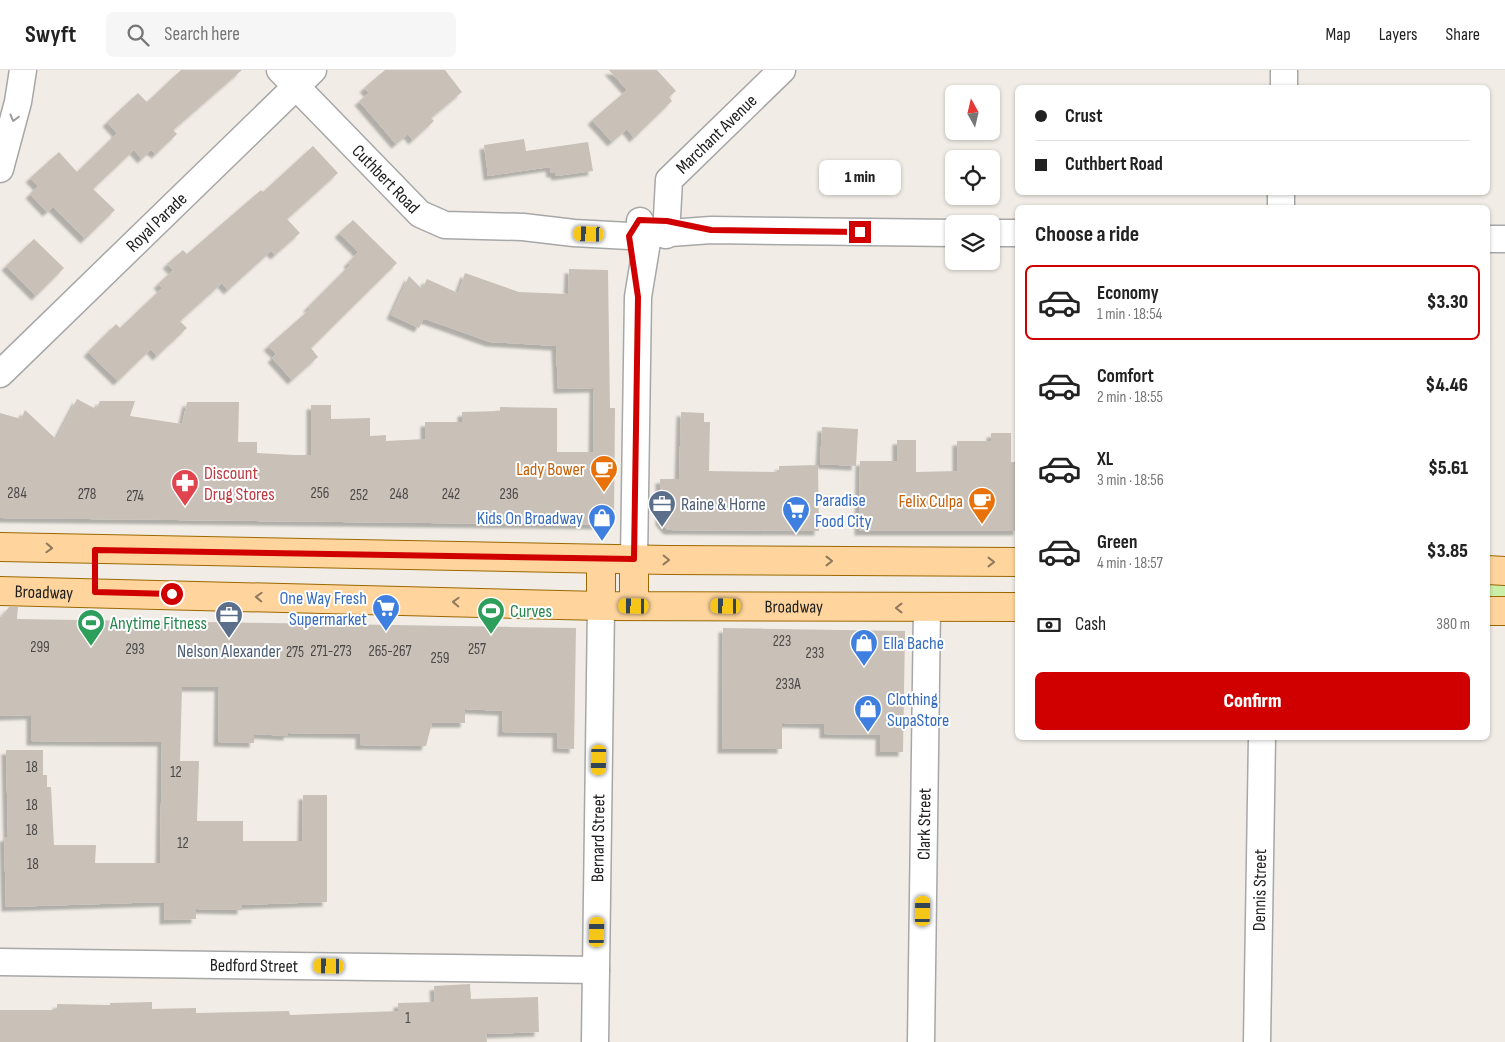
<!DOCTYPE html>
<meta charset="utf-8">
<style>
:root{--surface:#fff;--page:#f6f6f6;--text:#222;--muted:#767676;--line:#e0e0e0;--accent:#d00000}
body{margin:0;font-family:"Sofia Sans Condensed",sans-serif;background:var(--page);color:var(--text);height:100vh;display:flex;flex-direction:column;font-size:19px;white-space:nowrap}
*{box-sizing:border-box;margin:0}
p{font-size:16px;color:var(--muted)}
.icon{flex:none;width:28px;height:28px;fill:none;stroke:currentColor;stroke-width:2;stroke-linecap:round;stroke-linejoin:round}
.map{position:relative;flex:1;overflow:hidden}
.details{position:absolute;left:1015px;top:135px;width:475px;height:535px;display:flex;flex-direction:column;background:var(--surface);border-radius:8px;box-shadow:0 1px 4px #0004}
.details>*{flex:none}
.banner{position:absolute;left:1015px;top:15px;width:475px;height:110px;border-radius:8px;box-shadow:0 1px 4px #0004;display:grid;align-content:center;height:110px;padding:0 20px;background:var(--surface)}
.needle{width:32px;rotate:352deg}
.fabs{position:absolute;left:945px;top:15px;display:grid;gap:10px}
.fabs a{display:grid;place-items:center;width:55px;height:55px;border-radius:8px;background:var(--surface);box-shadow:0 1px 4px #0004;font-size:25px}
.end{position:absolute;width:22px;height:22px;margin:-11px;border:6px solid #d00000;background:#fff;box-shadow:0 0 0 2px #fff}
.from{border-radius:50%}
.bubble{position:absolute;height:35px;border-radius:8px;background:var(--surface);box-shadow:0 1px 4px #0004;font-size:16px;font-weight:800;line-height:35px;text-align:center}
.car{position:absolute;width:15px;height:30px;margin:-15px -8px;border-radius:6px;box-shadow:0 0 4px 1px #0007;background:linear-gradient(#f5c518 24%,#345 0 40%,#f5c518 0 76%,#345 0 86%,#f5c518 0)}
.banner b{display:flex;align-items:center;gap:18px;height:48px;font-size:19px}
.banner b+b{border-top:1px solid var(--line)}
.banner i{width:12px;height:12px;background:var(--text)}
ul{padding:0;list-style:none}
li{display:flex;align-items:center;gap:15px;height:75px;margin:0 10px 8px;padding:0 10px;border:2px solid transparent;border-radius:8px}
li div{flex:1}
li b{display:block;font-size:19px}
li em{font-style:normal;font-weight:800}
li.current{border-color:var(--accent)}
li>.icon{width:45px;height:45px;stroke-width:1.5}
h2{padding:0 20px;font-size:22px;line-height:60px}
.pay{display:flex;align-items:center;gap:12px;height:55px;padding:0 20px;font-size:19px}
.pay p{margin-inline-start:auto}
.action{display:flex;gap:10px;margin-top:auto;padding:10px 20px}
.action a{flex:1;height:58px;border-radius:8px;background:var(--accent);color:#fff;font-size:20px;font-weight:800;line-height:58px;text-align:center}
header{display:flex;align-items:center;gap:30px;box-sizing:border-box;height:70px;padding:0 25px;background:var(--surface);border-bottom:1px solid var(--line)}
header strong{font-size:24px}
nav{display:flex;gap:28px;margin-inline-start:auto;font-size:18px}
.search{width:350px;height:45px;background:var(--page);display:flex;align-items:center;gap:12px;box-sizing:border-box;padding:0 18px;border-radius:8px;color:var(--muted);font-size:19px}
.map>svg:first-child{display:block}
.grass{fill:#cbefa8}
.building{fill:#c9c0b8;filter:url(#shadow)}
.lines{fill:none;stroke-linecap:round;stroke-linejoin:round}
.minor-casing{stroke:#a7a7a7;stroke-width:29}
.major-casing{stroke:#9c6800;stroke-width:30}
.minor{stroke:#fff;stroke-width:26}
.major{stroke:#ffd59d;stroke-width:28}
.oneway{stroke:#9b9b9b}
.oneway2{stroke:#907a5e}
.route{stroke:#d00000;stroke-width:6}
.labels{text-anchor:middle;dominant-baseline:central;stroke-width:4;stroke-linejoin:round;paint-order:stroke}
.number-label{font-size:15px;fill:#4a4846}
.street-label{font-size:18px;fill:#202020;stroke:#fff}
.food-label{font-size:18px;fill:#c56008;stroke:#fff;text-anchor:end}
.health-label{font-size:18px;fill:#be3a42;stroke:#fff;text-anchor:start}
.shop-label{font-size:18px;fill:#366cbe;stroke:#fff;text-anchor:start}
.service-label{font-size:18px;fill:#4e5e75;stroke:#fff;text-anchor:start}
.leisure-label{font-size:18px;fill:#27864d;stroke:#fff;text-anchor:start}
</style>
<header>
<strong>Swyft</strong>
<div class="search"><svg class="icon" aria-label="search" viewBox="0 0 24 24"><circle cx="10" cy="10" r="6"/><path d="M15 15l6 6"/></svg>Search here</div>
<nav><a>Map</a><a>Layers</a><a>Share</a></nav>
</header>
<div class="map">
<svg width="1505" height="972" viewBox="0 0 1505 972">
<defs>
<filter id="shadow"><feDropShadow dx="-4.5" dy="4.5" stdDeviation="1" flood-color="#0004"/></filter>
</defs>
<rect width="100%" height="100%" fill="#f1ede6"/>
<rect class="grass" x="1488" y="508" width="17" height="20"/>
<g class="building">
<path d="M181,0H242L173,60L177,64L156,84L151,80L142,89L134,80L93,119L115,140L85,169L53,137L47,142L30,124L38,116L30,108L59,82L77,102L117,63L107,52L138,23L147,32Z"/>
<path d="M385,0H445L462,22L431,48L434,51L413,70L408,64L396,74L359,31L369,23L364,18Z"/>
<path d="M609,0H657L676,21L669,27L672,31L634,68L627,59L612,72L592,50L627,20Z"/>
<path d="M524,69L526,81L588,72L593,101L556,106L555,103H551L550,97L488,106L484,75Z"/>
<path d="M313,76L338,103L287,149L300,163L275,185L271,181L228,220L222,213L180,251L187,258L157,286L151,279L118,311L88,282L116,254L120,258L162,218L158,214L173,200L167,194L183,180L187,184L261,120L263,122Z"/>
<path d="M353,150L397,193L311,278L318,287L292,310L272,288L276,284L268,276L310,239L308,237L350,195L348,193L358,182L339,163Z"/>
<path d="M34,169L64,198L36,226L6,196Z"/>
<path d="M569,199L608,200L610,338H615L614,450L608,455L0,448V343L21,349L25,340L56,369L77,329L96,339L100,331H135L130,346L182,354L187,332H239L238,372H257V383L294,385H311V335H331V349L370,348V366L386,365V371L425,369V352H462V342L500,341V337L557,338V382H593L594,318L558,319L556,276L490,272L428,250H423L419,258L391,245L409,206L422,219L427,209L458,223L465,203L519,222L568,224Z"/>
<path d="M681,342L704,343V352H710L709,401L779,402V396L818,395L819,461L668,460L660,451V409H679Z"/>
<path d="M822,357L858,359L856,396L820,394Z"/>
<path d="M991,363H1011V392H1018V461H859L860,391H897V370H916V402L957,401V371H991Z"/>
<path d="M9,537H18L17,549L576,558L574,679L557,678V663L502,662L503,641L465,639V653H432L426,676L360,675V664L288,663V666L254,664V673L218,672L219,617H182L180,691H199L197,751H243V771H302L303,725H327V832L242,835V840L196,839V849L164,850V832L6,837L4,767H8L6,680H43V705H47V717H51L54,775H96L95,793H160L162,672L31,671V645L0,646V552L2,546Z"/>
<path d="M723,558L905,561L903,682H880V665L824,664V654L782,653V679H722Z"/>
<path d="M470,914L471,929L538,927L539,962L486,964L487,972H0V940H57V934L110,935V933L152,932V939L196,938V943L289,941L290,945L398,941V933L435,932L434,916Z"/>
</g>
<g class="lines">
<defs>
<g id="minor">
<path id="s1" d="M280,0L420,144L445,155L523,157L574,163L629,166L711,160L954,163"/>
<path d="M1284,18V0"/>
<path d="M0,99L18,32L23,0"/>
<path d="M1281,138V122"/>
<path d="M991,163H1018"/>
<path id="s2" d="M666,165L669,110L782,0"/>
<path d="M1488,169H1505"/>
<path id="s3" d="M0,304L313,0"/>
<path d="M634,489L638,227L648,166L640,151"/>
<path id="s4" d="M0,892L596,900"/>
<path id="s5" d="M595,972L601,536"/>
<path id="s6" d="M921,972L927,538"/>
<path id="s7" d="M1257,972L1262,668"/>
</g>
<g id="major">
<path d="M0,477L668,490L1018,492"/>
<path d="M601,489V536"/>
<path d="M1488,500L1505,501"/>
<path id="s8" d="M0,521L601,536L1018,537"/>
<path d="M634,536V489"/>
<path d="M1488,541H1505"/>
</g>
</defs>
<use href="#minor" class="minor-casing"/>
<use href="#major" class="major-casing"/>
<use href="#minor" class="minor"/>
<use href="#major" class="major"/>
</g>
<defs><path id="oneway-chevron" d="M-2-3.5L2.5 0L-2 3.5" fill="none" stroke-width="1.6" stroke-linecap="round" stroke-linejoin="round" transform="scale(1.25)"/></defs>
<use class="oneway" href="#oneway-chevron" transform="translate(14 48) rotate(105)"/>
<g class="oneway2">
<use href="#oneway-chevron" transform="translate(49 478) rotate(2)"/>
<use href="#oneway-chevron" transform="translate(666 490) rotate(1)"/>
<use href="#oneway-chevron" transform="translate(829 491)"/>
<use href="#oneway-chevron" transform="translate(991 492)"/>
<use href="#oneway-chevron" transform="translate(259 527) rotate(-178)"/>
<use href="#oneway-chevron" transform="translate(456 532) rotate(-178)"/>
<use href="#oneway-chevron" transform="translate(899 538) rotate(-180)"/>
</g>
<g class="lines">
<path class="route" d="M172,524L95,522V480L634,489L638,227L629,166L639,150L667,151L711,160L860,162"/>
</g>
<defs>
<symbol id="cafe-pin" viewBox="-11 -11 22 30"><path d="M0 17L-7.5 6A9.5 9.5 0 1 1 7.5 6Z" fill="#e8710a" stroke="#fff"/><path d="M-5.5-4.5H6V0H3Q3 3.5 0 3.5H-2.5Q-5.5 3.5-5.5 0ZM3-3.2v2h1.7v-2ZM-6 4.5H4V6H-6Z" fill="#fff"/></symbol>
<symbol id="pharmacy-pin" viewBox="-11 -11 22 30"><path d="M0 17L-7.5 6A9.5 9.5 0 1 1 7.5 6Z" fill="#e0444e" stroke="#fff"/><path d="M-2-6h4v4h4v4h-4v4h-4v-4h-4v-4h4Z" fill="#fff"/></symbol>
<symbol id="office-pin" viewBox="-11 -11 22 30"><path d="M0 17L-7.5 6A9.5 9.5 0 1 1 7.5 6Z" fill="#5c6f8a" stroke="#fff"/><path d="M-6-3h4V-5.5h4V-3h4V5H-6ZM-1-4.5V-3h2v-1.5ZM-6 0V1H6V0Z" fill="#fff"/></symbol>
<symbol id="supermarket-pin" viewBox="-11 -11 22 30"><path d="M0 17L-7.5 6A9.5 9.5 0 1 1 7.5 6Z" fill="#3f7fe0" stroke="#fff"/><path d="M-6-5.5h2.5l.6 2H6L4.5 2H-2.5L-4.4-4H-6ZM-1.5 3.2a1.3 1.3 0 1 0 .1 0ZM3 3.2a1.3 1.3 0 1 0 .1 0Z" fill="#fff"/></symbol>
<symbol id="shop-pin" viewBox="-11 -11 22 30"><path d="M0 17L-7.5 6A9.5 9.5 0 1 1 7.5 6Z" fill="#3f7fe0" stroke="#fff"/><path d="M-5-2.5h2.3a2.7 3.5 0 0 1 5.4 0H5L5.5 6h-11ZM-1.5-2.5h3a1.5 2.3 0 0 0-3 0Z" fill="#fff"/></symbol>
<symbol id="stadium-pin" viewBox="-11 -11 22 30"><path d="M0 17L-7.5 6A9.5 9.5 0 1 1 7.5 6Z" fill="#2e9e5b" stroke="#fff"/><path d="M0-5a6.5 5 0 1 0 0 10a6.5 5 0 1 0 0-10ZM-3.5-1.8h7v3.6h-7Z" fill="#fff"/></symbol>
</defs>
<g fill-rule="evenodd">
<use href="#cafe-pin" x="588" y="383" width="32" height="43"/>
<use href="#pharmacy-pin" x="169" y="397" width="32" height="43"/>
<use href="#cafe-pin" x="966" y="415" width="32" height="43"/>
<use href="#office-pin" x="646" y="418" width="32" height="43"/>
<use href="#supermarket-pin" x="780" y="424" width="32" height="43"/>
<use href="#shop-pin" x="586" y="432" width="32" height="43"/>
<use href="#supermarket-pin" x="370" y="522" width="32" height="43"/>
<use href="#stadium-pin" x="475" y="525" width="32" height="43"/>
<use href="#office-pin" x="213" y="529" width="32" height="43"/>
<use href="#stadium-pin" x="75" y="537" width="32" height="43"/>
<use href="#shop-pin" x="848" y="557" width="32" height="43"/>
<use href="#shop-pin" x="852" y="623" width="32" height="43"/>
</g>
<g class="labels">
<g class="number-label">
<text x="17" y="423">284</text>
<text x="320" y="423">256</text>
<text x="87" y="424">278</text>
<text x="399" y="424">248</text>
<text x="451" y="424">242</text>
<text x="509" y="424">236</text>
<text x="359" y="425">252</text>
<text x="135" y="426">274</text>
<text x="782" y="571">223</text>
<text x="40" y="577">299</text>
<text x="135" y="579">293</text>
<text x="477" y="579">257</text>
<text x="331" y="581">271-273</text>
<text x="390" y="581">265-267</text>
<text x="295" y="582">275</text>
<text x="815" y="583">233</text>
<text x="440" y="588">259</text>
<text x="788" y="614">233A</text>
<text x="32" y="697">18</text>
<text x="176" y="702">12</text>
<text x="32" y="735">18</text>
<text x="32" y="760">18</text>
<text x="183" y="773">12</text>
<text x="33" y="794">18</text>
<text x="408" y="948">1</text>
</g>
<g class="street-label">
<text stroke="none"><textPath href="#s2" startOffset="121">Marchant Avenue</textPath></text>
<text stroke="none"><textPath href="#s1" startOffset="152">Cuthbert Road</textPath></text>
<text stroke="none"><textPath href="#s3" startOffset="218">Royal Parade</textPath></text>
<text stroke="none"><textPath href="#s8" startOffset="44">Broadway</textPath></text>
<text stroke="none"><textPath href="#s8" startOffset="794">Broadway</textPath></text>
<text stroke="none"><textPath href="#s6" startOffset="218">Clark Street</textPath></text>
<text stroke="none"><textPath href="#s5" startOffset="204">Bernard Street</textPath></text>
<text stroke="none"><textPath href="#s7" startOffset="152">Dennis Street</textPath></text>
<text stroke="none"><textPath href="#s4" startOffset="254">Bedford Street</textPath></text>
</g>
<g class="food-label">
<text x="585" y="399">Lady Bower</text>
<text x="963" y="431">Felix Culpa</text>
</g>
<g class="health-label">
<text x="204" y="403">Discount<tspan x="204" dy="21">Drug Stores</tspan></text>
</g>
<g class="shop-label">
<text x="815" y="430">Paradise<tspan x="815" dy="21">Food City</tspan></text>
<text x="583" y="448" text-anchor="end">Kids On Broadway</text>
<text x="367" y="528" text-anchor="end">One Way Fresh<tspan x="367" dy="21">Supermarket</tspan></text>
<text x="883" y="573">Ella Bache</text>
<text x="887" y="629">Clothing<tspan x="887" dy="21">SupaStore</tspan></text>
</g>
<g class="service-label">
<text x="681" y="434">Raine &amp; Horne</text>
<text x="229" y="581" text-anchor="middle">Nelson Alexander</text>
</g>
<g class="leisure-label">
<text x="510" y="541">Curves</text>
<text x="110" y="553">Anytime Fitness</text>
</g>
</g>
</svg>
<div class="fabs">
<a><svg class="needle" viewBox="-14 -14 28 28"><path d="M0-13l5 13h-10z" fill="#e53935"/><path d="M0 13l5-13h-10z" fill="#767676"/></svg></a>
<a><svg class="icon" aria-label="locate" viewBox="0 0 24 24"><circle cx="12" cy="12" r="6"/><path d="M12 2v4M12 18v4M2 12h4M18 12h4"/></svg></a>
<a><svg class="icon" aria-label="layers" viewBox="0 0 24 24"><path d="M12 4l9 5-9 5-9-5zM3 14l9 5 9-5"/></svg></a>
</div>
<i class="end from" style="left:172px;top:524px"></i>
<i class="end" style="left:860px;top:162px"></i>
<div class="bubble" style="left:819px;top:90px;width:82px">1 min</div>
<i class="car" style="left:589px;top:164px;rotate:272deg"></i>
<i class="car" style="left:634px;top:536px;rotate:271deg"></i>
<i class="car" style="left:726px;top:536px;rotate:271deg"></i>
<i class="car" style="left:599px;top:690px;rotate:181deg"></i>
<i class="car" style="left:923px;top:841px;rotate:1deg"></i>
<i class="car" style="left:597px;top:862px;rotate:1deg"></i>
<i class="car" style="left:329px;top:896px;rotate:271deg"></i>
<div class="banner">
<b><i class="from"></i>Crust</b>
<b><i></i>Cuthbert Road</b>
</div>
<section class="details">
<h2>Choose a ride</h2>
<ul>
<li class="current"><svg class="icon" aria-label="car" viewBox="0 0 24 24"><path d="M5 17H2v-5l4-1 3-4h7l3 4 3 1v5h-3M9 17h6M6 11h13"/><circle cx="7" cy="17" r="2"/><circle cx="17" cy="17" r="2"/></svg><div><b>Economy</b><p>1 min · 18:54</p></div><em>$3.30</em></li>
<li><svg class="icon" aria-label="car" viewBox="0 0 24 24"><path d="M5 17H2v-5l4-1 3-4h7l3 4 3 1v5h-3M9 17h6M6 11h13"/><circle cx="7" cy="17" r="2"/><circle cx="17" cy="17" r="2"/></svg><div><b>Comfort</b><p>2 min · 18:55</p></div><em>$4.46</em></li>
<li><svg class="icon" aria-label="car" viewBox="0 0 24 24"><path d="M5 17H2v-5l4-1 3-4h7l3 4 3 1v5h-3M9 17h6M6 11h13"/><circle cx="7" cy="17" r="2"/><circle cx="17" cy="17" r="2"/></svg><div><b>XL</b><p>3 min · 18:56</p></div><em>$5.61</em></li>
<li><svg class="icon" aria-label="car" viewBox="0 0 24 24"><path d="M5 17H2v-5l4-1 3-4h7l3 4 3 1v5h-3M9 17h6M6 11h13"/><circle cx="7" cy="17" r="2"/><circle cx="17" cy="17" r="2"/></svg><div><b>Green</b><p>4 min · 18:57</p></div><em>$3.85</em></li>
</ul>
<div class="pay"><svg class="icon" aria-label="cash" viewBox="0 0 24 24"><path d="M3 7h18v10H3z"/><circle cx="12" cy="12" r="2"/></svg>Cash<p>380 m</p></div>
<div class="action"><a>Confirm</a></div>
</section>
</div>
